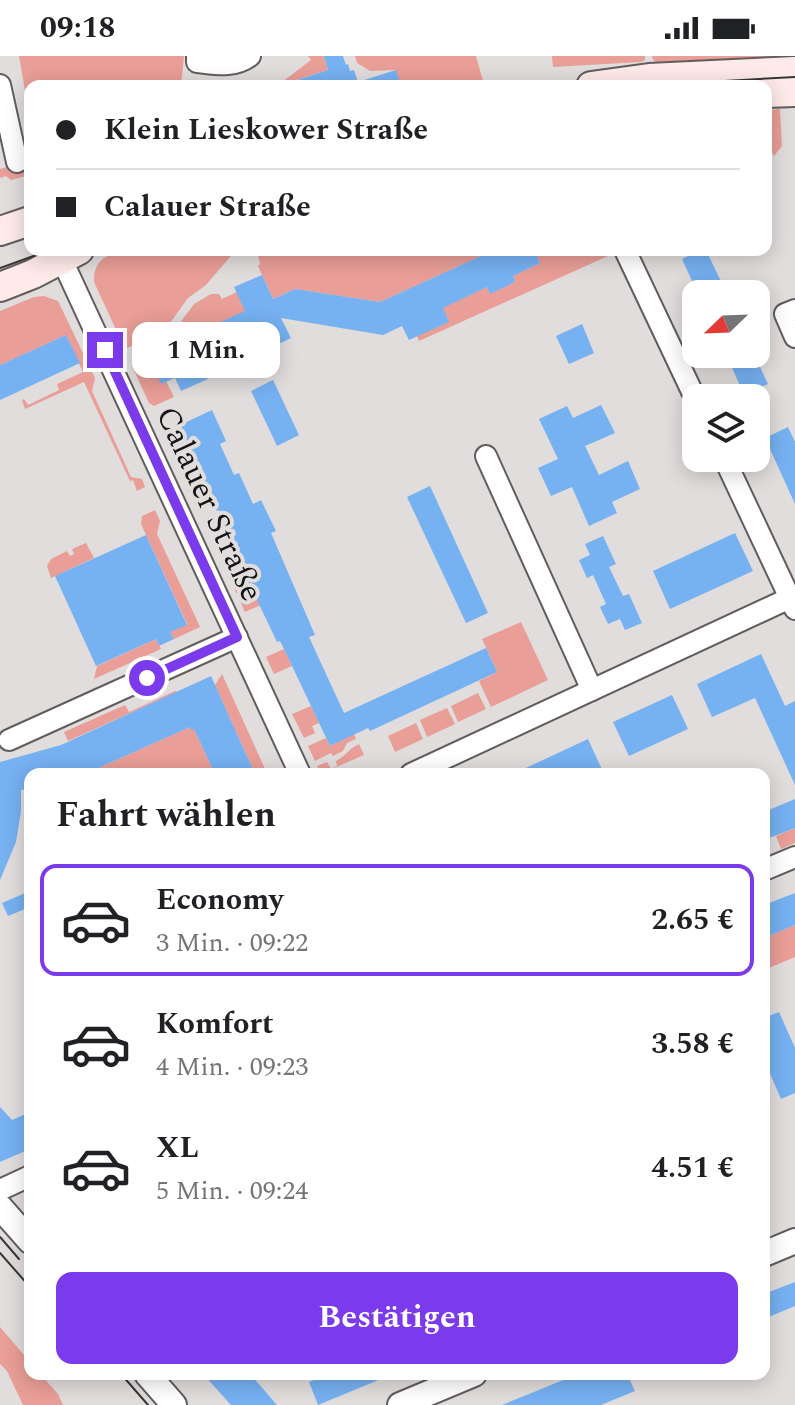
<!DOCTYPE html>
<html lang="de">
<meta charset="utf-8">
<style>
:root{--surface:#fff;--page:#f6f6f6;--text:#202124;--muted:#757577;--line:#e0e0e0;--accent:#7c3aed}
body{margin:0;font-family:Spectral,serif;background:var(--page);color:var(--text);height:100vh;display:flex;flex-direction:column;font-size:30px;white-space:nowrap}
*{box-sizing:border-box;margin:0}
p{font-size:26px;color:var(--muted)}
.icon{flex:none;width:44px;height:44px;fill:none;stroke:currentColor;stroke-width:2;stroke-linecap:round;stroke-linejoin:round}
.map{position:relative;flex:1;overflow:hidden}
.panel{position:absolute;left:24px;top:712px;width:746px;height:612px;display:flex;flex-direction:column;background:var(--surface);border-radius:16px;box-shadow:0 4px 20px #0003}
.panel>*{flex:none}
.hud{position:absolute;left:24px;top:24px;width:748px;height:176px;border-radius:16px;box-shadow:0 4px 20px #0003;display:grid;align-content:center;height:176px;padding:0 32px;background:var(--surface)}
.needle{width:52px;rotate:247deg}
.fabs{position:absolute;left:682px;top:224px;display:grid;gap:16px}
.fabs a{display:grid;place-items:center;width:88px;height:88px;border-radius:16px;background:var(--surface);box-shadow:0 4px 20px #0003;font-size:40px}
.end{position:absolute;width:36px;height:36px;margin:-18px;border:10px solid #7c3aed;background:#fff;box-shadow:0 0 0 4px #fff}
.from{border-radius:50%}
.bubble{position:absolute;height:56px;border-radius:16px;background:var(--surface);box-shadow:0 4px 20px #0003;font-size:26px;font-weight:700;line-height:56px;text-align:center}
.hud b{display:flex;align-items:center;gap:28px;height:76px;font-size:30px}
.hud b+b{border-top:2px solid var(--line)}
.hud i{width:20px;height:20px;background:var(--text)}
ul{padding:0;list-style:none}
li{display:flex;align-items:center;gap:24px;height:112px;margin:0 16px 12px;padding:0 16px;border:4px solid transparent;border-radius:16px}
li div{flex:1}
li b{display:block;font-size:30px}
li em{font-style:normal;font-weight:700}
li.selected{border-color:var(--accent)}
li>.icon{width:72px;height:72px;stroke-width:1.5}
h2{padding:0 32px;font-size:36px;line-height:96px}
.action{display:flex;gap:16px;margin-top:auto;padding:16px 32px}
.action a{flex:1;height:92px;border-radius:16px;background:var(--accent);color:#fff;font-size:32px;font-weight:700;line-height:92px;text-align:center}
.status{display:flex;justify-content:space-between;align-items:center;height:56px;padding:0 40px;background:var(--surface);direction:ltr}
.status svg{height:22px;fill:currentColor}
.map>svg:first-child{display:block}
.green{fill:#e99e97}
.building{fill:#76b1f2}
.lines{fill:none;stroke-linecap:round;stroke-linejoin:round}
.minor-casing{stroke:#615d5d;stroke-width:24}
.tertiary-casing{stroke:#615d5d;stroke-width:28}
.secondary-casing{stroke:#615d5d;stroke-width:32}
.minor{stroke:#fff;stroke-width:20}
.tertiary{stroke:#fff;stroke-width:24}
.secondary{stroke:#feebe9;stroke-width:28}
.tram{stroke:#383636;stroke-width:2}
.route{stroke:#7c3aed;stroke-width:10}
.labels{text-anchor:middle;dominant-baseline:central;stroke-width:8;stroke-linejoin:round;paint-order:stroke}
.street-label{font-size:32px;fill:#151414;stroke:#e1dddc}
</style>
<div class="status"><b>09:18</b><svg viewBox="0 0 49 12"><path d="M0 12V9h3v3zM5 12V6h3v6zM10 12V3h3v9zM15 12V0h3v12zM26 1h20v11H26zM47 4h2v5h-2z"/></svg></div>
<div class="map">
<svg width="795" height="1349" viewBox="0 0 795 1349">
<rect width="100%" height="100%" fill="#e1dddc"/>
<g class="green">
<path d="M19,0H184L181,30H30V63Z"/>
<path d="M308,0H324L328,14L283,28V30H277L311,4Z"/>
<path d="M355,0H476L483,25L464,30H401L395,14L370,15L357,7Z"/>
<path d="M552,0H645V4L641,6L553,11Z"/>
<path d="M652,0H782L656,6L653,4Z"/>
<path d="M780,53L782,90L774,100L766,86V57L771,54Z"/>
<path d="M28,110L30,119L11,124L6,120L0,122V113L7,111L9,115Z"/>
<path d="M119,194H236L206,229L188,242L165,274L125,293L94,226C94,206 102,202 119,194Z"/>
<path d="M257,194H494L380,246L295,233L273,243L258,210L260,208Z"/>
<path d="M534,194H605L608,200L419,285L411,266L487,231L490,237L515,226L513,220L540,207Z"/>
<path d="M237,236L246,255L166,325L174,341L154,350L149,347L133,312L141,295L168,283L194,248L211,238H219L222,243Z"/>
<path d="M44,240L58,245L95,322L92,335L131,421L142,423L145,431L137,435L133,424L130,425L84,326L25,353L22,344L24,343L28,349L59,334L57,328L83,316L66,279L0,309V255L34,241Z"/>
<path d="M201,413L209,431L191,439L183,422Z"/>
<path d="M155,454L160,465L157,478L200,571L174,583L170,576L187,568L141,468L142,460Z"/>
<path d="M86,487L94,502L51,522L47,510L51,503L67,495L70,500L74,498L72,493Z"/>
<path d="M252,524L263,548L245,556L234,532Z"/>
<path d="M521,566L548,624L491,651L479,625L497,616L482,583Z"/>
<path d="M156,583L161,593L94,623L97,610Z"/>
<path d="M284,593L292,610L274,618L266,601Z"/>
<path d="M222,618L266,715L255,718L215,629Z"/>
<path d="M175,635L177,636L68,685L64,676L125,649L129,656Z"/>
<path d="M478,637L486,653L458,666L451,650Z"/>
<path d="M311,650L319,667L312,670L315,677L304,682L292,658Z"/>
<path d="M447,652L455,668L427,681L420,664Z"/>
<path d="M416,667L423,683L395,696L388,680Z"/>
<path d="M190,671L191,673H194L215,718H85Z"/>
<path d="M354,678L356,683L347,687L343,695L333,700L331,697L315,705L308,690L326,682L330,690Z"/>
<path d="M359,688L364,699L334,712L336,718H321L317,710L327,706L331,713L337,710L336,705C346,700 349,692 359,688Z"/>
<path d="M795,772V787L781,793L776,780Z"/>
<path d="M795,869V901L764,914V882Z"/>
<path d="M0,1271L30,1306V1318H40L58,1338L63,1349H23L7,1315L0,1308Z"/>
</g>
<g class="building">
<path d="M324,0H343L346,9L348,8L350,15L354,14L358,26L396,14L401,30H288V27L328,14Z"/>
<path d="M494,194H534L540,207L513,220L515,226L490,238L487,231L443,252L449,266L409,284L402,270L383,279L281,262L291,282L281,287L274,284L261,290L258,283L201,309L208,323L181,335L175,322L161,328L148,299L245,255L234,231L262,219L273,243L295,233L380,246Z"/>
<path d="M701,194H706L727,238H698L682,203Z"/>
<path d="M582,268L594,297L569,308L556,280Z"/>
<path d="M66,279L80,307L0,344V309Z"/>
<path d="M726,298H754L768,328L744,339Z"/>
<path d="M273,324L299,379L277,390L251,335Z"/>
<path d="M601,349L615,377L585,390L599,419L628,405L640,433L612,446L617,457L589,470L572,431L551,440L538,412L558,403L539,363L567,350L573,362Z"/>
<path d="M212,354L226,385L220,388L234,419L239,417L253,448L261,444L276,475L271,477L315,579L309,581L344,657L486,592L497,616L370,675L368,672L330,690L284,593L280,585L277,586L237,502L241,501L219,454L217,455L210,440L212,439L191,393L188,394L180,377L183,376L180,369Z"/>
<path d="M788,371L795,386V448L765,382Z"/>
<path d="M430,430L488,557L466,567L407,441Z"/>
<path d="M735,477L753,515L670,553L653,515Z"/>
<path d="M146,479L187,569L170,576L174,583L159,590L156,583L96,610L55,520Z"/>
<path d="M603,480L616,508L609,511L623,540L629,538L642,567L625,574L620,563L608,568L600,551L606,548L593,519L587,522L579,504L590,499L585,488Z"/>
<path d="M761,598L785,650L795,645V729L755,642L712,661L697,628Z"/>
<path d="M211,620L255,718H215L194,673L191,674L190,671L85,718H30V733L21,734V755L16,786L0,824V706L61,689Z"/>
<path d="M672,639L688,673L629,700L613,666Z"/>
<path d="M588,683L604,718H513Z"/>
<path d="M795,743V772L764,784V756Z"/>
<path d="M30,835V851L8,860L2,847Z"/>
<path d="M795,837V869L764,882V849Z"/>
<path d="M779,956L795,992V1037L781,1043L764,1004V962Z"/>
<path d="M0,1051L12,1064L30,1056V1093L0,1106Z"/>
<path d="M795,1226V1250L764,1263V1238Z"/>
<path d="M203,1318H250L277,1349H231Z"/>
<path d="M328,1318H393L318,1349L309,1326Z"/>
<path d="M578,1318H627L635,1335L601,1349H502Z"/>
</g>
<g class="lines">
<defs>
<g id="minor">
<path d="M197,0V6C216,8 234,12 250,0"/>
<path d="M0,29L17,106"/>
<path d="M625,194L696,344"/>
<path d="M62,204L300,718"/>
<path d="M795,254L785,258L795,281"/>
<path d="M486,400L592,634"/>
<path d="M724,402L795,553"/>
<path d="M9,684L237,581"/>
<path d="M411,718L790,542"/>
<path d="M764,814L795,801"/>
<path d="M0,1134L30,1120"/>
</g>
<g id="tertiary">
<path d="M0,1151L30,1185"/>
<path d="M764,1198L795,1185"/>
<path d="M147,1318L174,1349"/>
<path d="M400,1349L474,1318"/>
</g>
<g id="secondary">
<path d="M591,30L649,22L795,15"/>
<path d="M766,37L795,36"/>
<path d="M0,175L30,165"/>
<path d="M0,231L33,218L79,194"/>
</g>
</defs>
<use href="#minor" class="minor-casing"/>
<use href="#tertiary" class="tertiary-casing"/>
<use href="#secondary" class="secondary-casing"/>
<use href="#minor" class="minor"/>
<use href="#tertiary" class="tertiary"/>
<use href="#secondary" class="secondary"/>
<g class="tram">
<path d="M636,30L795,21"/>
<path d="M0,212L50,194"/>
<path d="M0,1181L19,1203"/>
<path d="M0,1197L30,1231"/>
<path d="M121,1318L148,1349"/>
</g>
</g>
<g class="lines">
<path class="route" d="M105,294L237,581L147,622"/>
</g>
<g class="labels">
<g class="street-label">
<text transform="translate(209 448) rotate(65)">Calauer Straße</text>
</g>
</g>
</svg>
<div class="fabs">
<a><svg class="needle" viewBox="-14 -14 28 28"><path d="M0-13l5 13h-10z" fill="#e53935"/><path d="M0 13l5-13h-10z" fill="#757577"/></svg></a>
<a><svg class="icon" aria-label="layers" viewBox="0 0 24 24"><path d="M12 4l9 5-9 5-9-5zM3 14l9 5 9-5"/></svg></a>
</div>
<i class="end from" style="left:147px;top:622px"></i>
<i class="end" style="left:105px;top:294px"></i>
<div class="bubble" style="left:132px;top:266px;width:148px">1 Min.</div>
<div class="hud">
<b><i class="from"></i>Klein Lieskower Straße</b>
<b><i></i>Calauer Straße</b>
</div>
<section class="panel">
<h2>Fahrt wählen</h2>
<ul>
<li class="selected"><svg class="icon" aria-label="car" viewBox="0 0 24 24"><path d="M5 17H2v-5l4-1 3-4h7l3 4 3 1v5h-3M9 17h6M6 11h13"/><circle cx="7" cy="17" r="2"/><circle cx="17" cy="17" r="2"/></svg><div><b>Economy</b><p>3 Min. · 09:22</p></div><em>2.65 €</em></li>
<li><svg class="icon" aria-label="car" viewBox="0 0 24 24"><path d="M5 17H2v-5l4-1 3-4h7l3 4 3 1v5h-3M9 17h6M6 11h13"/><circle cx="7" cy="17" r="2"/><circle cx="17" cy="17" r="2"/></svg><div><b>Komfort</b><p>4 Min. · 09:23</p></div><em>3.58 €</em></li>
<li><svg class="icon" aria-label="car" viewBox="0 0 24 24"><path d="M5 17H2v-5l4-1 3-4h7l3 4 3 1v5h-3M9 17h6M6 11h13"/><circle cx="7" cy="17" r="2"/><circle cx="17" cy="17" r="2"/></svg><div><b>XL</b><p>5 Min. · 09:24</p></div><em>4.51 €</em></li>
</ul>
<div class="action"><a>Bestätigen</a></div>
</section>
</div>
